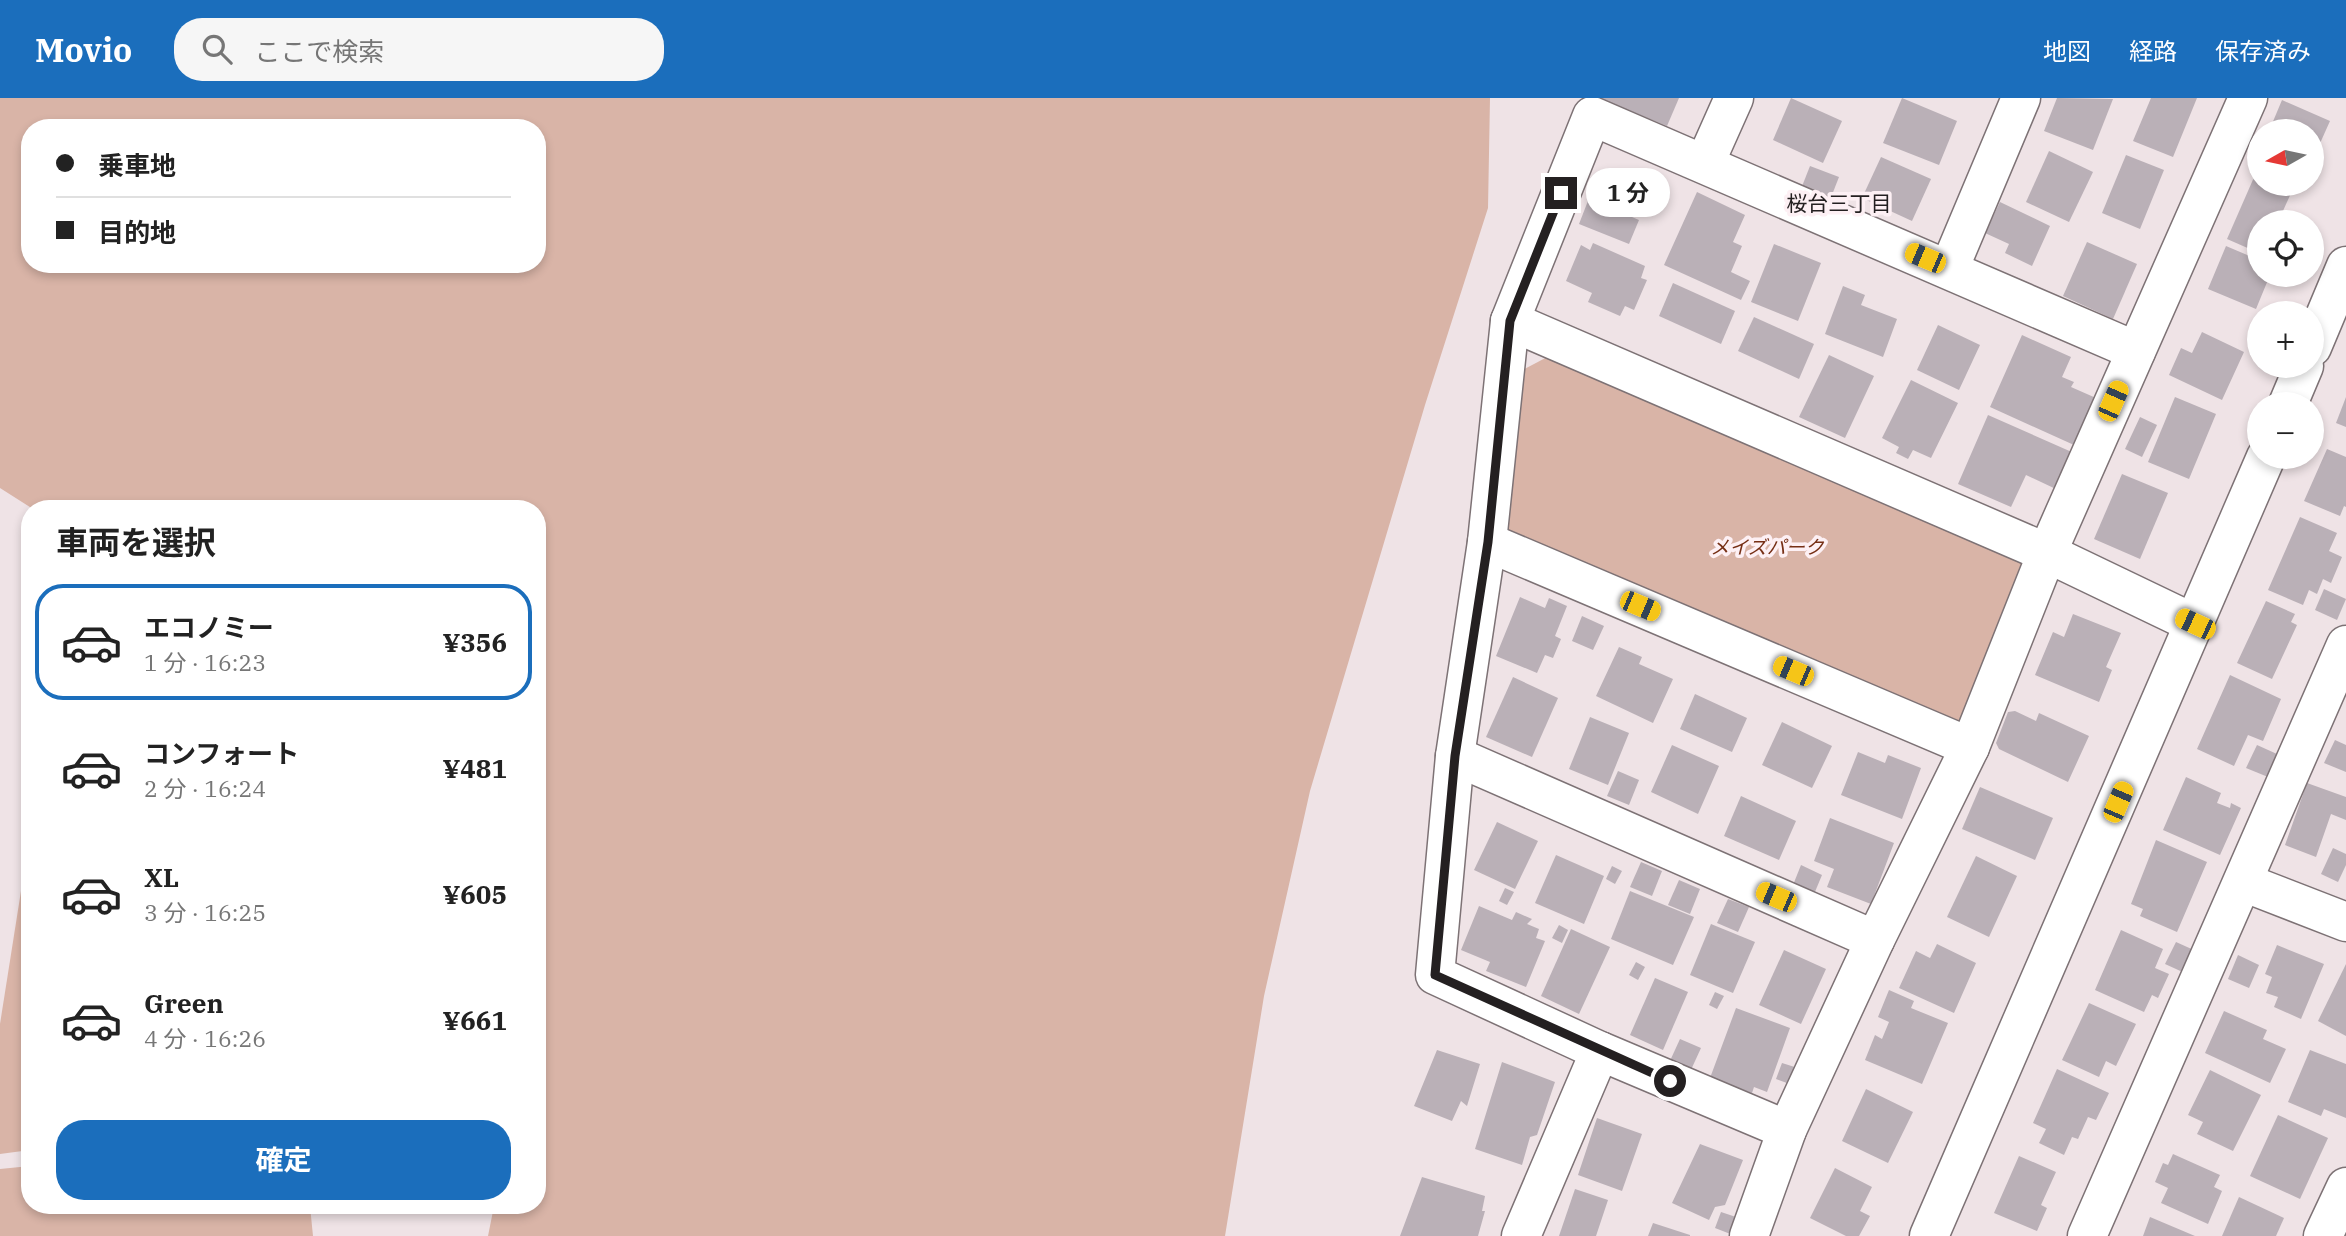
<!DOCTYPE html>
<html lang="ja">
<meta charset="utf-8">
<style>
:root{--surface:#fff;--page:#f6f6f6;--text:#222;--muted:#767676;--line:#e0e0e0;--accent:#1b6ebc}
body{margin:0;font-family:"IBM Plex Serif","Noto Sans JP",serif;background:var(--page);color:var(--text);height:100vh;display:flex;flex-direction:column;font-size:26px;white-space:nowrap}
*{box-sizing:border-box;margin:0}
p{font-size:23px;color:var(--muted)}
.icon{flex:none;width:38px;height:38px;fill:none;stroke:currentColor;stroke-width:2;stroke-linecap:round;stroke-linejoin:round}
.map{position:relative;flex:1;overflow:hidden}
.drawer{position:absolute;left:21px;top:402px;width:525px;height:714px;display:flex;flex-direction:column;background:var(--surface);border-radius:28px;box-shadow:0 4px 10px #0003}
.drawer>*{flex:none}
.hud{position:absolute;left:21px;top:21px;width:525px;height:154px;border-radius:28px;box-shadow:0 4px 10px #0003;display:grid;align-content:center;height:154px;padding:0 35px;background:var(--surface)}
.needle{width:46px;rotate:261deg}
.fabs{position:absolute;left:2247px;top:21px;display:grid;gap:14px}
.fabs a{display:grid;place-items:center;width:77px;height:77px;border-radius:50%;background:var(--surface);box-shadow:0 4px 10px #0003;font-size:35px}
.end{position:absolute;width:32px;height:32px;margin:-16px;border:9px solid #242021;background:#fff;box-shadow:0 0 0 4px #fff}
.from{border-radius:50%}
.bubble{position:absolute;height:49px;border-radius:24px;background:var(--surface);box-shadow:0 4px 10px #0003;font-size:23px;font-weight:700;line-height:49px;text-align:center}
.car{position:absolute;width:21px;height:42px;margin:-21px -10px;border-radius:9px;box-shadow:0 0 5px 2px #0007;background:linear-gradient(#f5c518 24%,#345 0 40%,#f5c518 0 76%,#345 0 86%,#f5c518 0)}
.hud b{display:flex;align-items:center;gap:24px;height:66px;font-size:26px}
.hud b+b{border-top:2px solid var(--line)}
.hud i{width:18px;height:18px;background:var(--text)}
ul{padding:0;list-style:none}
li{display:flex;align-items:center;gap:21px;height:116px;margin:0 14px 10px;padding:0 21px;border:4px solid transparent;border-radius:28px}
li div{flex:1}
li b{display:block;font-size:26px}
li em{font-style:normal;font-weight:700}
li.selected{border-color:var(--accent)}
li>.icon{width:63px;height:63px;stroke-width:1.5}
h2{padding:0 35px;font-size:32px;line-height:84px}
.cta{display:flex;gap:14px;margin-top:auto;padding:14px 35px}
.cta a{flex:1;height:80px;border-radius:28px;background:var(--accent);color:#fff;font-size:28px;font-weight:700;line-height:80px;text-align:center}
header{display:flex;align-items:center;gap:42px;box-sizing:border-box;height:98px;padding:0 35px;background:var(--accent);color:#fff}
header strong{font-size:33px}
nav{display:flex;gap:38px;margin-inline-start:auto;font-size:24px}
.search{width:490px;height:63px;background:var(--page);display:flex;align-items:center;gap:18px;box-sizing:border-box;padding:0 24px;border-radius:28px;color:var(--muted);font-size:26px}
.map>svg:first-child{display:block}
.green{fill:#d9b4a7;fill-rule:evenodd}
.building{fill:#bab0b7}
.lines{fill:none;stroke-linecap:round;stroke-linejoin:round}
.minor-casing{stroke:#7d7275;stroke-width:41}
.minor{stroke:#fff;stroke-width:38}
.route{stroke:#242021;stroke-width:9}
.labels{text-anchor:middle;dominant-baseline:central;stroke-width:7;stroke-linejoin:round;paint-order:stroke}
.park-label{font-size:19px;font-style:italic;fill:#762f15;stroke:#fdf0f4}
.neighbourhood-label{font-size:21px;fill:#242021;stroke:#fdf0f4}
</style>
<header>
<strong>Movio</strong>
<div class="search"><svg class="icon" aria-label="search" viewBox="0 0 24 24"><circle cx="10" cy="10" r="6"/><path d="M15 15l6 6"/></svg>ここで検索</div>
<nav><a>地図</a><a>経路</a><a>保存済み</a></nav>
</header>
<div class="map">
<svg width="2346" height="1138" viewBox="0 0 2346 1138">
<rect width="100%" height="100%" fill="#efe3e6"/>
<g class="green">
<path d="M0,0H1490L1488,110L1425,307L1310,693L1264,898L1225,1138H488L494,1108H537V411H33L0,390ZM30,30H537V166H30Z"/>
<path d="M1553,256L2030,461L1958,632L1504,437L1519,274Z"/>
<path d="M30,736V1052L0,1056V926Z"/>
<path d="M30,1068V1108H310L313,1138H0V1071Z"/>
</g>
<g class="building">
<path d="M1599,0H1679L1667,28Z"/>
<path d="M1791,0L1842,23L1823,65L1773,42Z"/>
<path d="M1902,0L1957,23L1939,67L1883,45Z"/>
<path d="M2057,0L2113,1L2093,52L2044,33Z"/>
<path d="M2151,0H2197L2173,59L2133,43Z"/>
<path d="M2282,2L2330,23L2317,52L2323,55L2312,82V33H2269Z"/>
<path d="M2049,53L2093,74L2069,124L2026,104Z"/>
<path d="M2126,57L2164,72L2140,131L2102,115Z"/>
<path d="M1881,59L1931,81L1912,123L1862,100Z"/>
<path d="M1810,68L1839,79L1828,107L1799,96Z"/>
<path d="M1600,72L1644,89L1632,119L1639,122L1629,146L1579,126Z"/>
<path d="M2255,77L2259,79V86H2274L2292,93L2278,124H2259V155L2227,141Z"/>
<path d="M1697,94L1745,117L1733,144L1742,148L1731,174L1750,183L1741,202L1664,167Z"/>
<path d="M2000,104L2050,128L2032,168L2005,155L2009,146L1985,135Z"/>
<path d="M2087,144L2137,166L2113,221L2063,198Z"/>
<path d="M1593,145L1645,168L1641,180L1647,182L1634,212L1625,208L1620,218L1588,204L1592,195L1566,183L1581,147L1590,152Z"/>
<path d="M1774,146L1821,165L1798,223L1751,204Z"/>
<path d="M2226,148L2259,162V177H2270L2256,211L2208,191Z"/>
<path d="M1673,185L1735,213L1721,246L1659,218Z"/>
<path d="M1843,188L1865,197L1861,207L1897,221L1883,259L1825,236Z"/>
<path d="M1754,219L1814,246L1799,281L1738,253Z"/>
<path d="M1938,227L1980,247L1959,292L1917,272Z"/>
<path d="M2202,234L2244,254L2222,302L2169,277L2181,250L2192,255Z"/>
<path d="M2022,237L2071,259L2062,279L2074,284L2071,289L2096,300L2074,347L1990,309Z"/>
<path d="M1829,257L1874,278L1845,340L1799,319Z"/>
<path d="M1911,282L1958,305L1931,360L1913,352L1908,361L1896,355L1899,349L1882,340Z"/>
<path d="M2175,299L2216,316L2189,381L2148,364Z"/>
<path d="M2346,299V329L2336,325Z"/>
<path d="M1988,317L2074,355L2058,392L2026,377L2011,409L1958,386Z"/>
<path d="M2140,319L2157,327L2142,359L2125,351Z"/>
<path d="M2327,351L2346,359V409L2344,408L2340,418L2304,403Z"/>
<path d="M2122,376L2168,395L2140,461L2094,441Z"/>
<path d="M2300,419L2337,435L2329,453L2342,459L2331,485L2323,481L2317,496L2309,492L2303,507L2268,492Z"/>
<path d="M2324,491L2346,501L2337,522L2315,512Z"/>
<path d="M1520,499L1545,510L1549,500L1567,508L1555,538L1561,541L1553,560L1545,557L1537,575L1496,558Z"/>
<path d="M2266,503L2295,516L2291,524L2297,527L2272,581L2237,565Z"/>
<path d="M2073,516L2121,535L2106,569L2112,572L2099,604L2035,577L2053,534L2064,539Z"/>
<path d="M1582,518L1604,528L1593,552L1572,543Z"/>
<path d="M1619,549L1642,559L1639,566L1673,581L1653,625L1596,598Z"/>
<path d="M2230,577L2281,601L2263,643L2248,637L2234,668L2197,651Z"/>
<path d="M1513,579L1558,600L1532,659L1486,639Z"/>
<path d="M1695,596L1747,620L1732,654L1680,631Z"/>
<path d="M2015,613L2036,623L2039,615L2089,638L2068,684L1999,651L1996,645L2008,614Z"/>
<path d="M1590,619L1629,635L1608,687L1569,671Z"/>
<path d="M1782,624L1832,648L1812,690L1762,667Z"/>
<path d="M2335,642L2346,647V674L2324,665Z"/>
<path d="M1672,647L1719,668L1698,716L1651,694Z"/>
<path d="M2257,647L2277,656L2268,679L2246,670Z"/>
<path d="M1858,654L1885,665L1888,657L1921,670L1902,721L1841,697Z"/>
<path d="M1618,673L1639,682L1629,707L1607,698Z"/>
<path d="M2186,679L2221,695L2217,705L2230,710L2231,705L2241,710L2220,757L2163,732Z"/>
<path d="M2307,685L2346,699V722L2331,716L2316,759L2285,747Z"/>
<path d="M1980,689L2053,720L2035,762L1962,731Z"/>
<path d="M1741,698L1796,723L1779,762L1724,738Z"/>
<path d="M1830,720L1894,745L1871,806L1827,789L1834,771L1814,763Z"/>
<path d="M1497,724L1538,743L1515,791L1474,772Z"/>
<path d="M2156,742L2207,764L2177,834L2140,818L2143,811L2131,806Z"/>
<path d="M2333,750L2346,756V767L2338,784L2321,776Z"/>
<path d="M1556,757L1604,778L1584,826L1535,805Z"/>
<path d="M1976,758L2017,778L1989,839L1947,819Z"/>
<path d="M1641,764L1662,773L1652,798L1630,789Z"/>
<path d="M1801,767L1822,777L1812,801L1791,792Z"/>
<path d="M1612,768L1622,773L1615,786L1606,781Z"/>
<path d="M1679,782L1700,791L1690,816L1668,807Z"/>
<path d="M1505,790L1514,794L1507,807L1499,803Z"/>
<path d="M1630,793L1694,819L1673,867L1611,841Z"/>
<path d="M1728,801L1749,809L1738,834L1717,825Z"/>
<path d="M1479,808L1512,822L1516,814L1532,821L1527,826L1539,831L1536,840L1545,843L1526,889L1486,873L1490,864L1461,852Z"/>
<path d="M1711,826L1755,844L1733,895L1690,877Z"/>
<path d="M1559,827L1568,832L1562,845L1552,840Z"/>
<path d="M1571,831L1610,849L1579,916L1541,898Z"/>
<path d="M2121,832L2163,851L2155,870L2169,876L2158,900L2152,897L2144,914L2095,892Z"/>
<path d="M2176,844L2196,853L2187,876L2165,866Z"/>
<path d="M1937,846L1976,865L1954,915L1899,890L1916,853L1930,860Z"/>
<path d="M2277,847L2324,866L2301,921L2274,909L2278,899L2266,895L2272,879L2265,876Z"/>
<path d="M1784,852L1826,871L1801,926L1759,907Z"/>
<path d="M2238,857L2259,867L2249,890L2228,881Z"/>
<path d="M1636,864L1645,869L1638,882L1629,877Z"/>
<path d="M2346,866V938L2318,923Z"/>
<path d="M1655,880L1688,894L1663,952L1630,937Z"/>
<path d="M1889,892L1914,903L1911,910L1948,925L1922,986L1865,962L1875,937L1882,941L1889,924L1878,919Z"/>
<path d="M1715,894L1724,898L1717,911L1709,907Z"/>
<path d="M2089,905L2136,926L2116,968L2106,963L2099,979L2062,962Z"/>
<path d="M1736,910L1790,930L1767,994L1754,989L1752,995L1710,980Z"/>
<path d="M2224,913L2267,932L2263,941L2286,951L2270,985L2205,955Z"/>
<path d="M1680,941L1701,950L1690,974L1669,965Z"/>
<path d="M1437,952L1480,966L1467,1008L1461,1003L1452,1023L1414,1008Z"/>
<path d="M2310,952L2346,966V1020L2324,1011L2321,1018L2288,1004Z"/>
<path d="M1502,964L1555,984L1537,1037L1530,1039L1522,1067L1475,1051Z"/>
<path d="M1782,965L1801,971L1795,988L1776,981Z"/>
<path d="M2057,971L2109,995L2096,1022L2088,1019L2078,1041L2072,1039L2064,1057L2039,1045L2046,1031L2033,1025Z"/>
<path d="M2210,972L2261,997L2233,1053L2197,1036L2203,1024L2188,1017Z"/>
<path d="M1866,991L1913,1014L1888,1065L1842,1043Z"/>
<path d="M2278,1017L2328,1040L2300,1101L2250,1078Z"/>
<path d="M1597,1020L1642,1036L1622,1093L1578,1077Z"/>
<path d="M1700,1046L1743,1062L1725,1107L1715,1109L1709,1122L1672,1105Z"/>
<path d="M2173,1056L2220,1077L2214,1089L2222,1093L2208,1126L2161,1105L2168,1090L2155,1084L2163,1065L2168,1067Z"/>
<path d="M2019,1058L2056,1074L2041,1107L2047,1110L2037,1133L1994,1115Z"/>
<path d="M1835,1070L1872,1089L1860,1113L1870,1118L1859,1138H1846L1810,1120Z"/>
<path d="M1422,1079L1485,1098L1482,1113H1485L1478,1138H1400Z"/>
<path d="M1575,1091L1608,1102L1596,1138H1559Z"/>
<path d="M2239,1099L2284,1120L2276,1138H2222Z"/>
<path d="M1721,1114L1739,1120L1733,1137L1715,1130Z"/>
<path d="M2150,1119L2195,1138H2143Z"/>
<path d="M1653,1125L1690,1137V1138H1648Z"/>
</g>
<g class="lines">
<defs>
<g id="minor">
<path d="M1705,65L1734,0"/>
<path d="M1949,171L2021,0"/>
<path d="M1510,223L2047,455L2195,526"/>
<path d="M2312,249L2346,168"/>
<path d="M2288,306L2304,268"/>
<path d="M1487,444L1970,649"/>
<path d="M1455,658L1875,842"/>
<path d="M2243,784L2346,824"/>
<path d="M1787,1032L1600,953L1435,877L1455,658L1487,444L1510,223L1592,18L2136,253"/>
<path d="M1521,1138L1600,953"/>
<path d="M1749,1138L1787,1032L1875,842L1970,649L2047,455L2248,0"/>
<path d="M1929,1138L2266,359"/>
<path d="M2087,1138L2346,547"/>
<path d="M2323,1138L2346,1089"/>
</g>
</defs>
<use href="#minor" class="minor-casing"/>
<use href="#minor" class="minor"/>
</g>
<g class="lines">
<path class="route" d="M1561,95L1510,223L1488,444L1455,658L1435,877L1670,983"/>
</g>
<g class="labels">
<g class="park-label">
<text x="1767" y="449">メイズパーク</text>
</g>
<g class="neighbourhood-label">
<text x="1839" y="105">桜台三丁目</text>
</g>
</g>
</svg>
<div class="fabs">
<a><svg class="needle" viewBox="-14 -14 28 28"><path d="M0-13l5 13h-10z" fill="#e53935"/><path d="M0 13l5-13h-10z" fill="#767676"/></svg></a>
<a><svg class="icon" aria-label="locate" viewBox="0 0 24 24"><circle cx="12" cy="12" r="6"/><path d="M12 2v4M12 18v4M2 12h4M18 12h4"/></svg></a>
<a>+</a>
<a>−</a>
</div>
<i class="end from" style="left:1670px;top:983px"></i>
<i class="end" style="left:1561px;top:95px"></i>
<div class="bubble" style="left:1586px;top:70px;width:84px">1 分</div>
<i class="car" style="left:1925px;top:160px;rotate:293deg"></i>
<i class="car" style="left:2113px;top:303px;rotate:24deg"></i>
<i class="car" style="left:1640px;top:508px;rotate:113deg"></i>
<i class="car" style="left:2195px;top:526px;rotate:295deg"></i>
<i class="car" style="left:1793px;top:573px;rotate:293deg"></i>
<i class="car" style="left:2118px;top:704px;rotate:23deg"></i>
<i class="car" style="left:1776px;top:799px;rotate:293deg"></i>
<div class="hud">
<b><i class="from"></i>乗車地</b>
<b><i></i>目的地</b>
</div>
<section class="drawer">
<h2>車両を選択</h2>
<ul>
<li class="selected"><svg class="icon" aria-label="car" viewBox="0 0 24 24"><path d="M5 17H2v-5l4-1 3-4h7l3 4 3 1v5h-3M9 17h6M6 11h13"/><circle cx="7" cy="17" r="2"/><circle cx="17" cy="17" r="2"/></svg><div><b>エコノミー</b><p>1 分 · 16:23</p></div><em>¥356</em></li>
<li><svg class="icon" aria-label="car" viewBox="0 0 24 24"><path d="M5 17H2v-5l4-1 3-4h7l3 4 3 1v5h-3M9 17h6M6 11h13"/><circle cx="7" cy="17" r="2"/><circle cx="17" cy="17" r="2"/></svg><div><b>コンフォート</b><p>2 分 · 16:24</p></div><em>¥481</em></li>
<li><svg class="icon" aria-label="car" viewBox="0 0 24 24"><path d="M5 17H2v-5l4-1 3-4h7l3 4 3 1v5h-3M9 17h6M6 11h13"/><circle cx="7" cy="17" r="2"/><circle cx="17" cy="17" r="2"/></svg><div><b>XL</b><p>3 分 · 16:25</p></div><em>¥605</em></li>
<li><svg class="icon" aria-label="car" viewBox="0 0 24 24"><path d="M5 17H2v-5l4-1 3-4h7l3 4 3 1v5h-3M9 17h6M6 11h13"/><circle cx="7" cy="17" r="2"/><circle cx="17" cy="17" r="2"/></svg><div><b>Green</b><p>4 分 · 16:26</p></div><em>¥661</em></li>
</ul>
<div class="cta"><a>確定</a></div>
</section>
</div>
